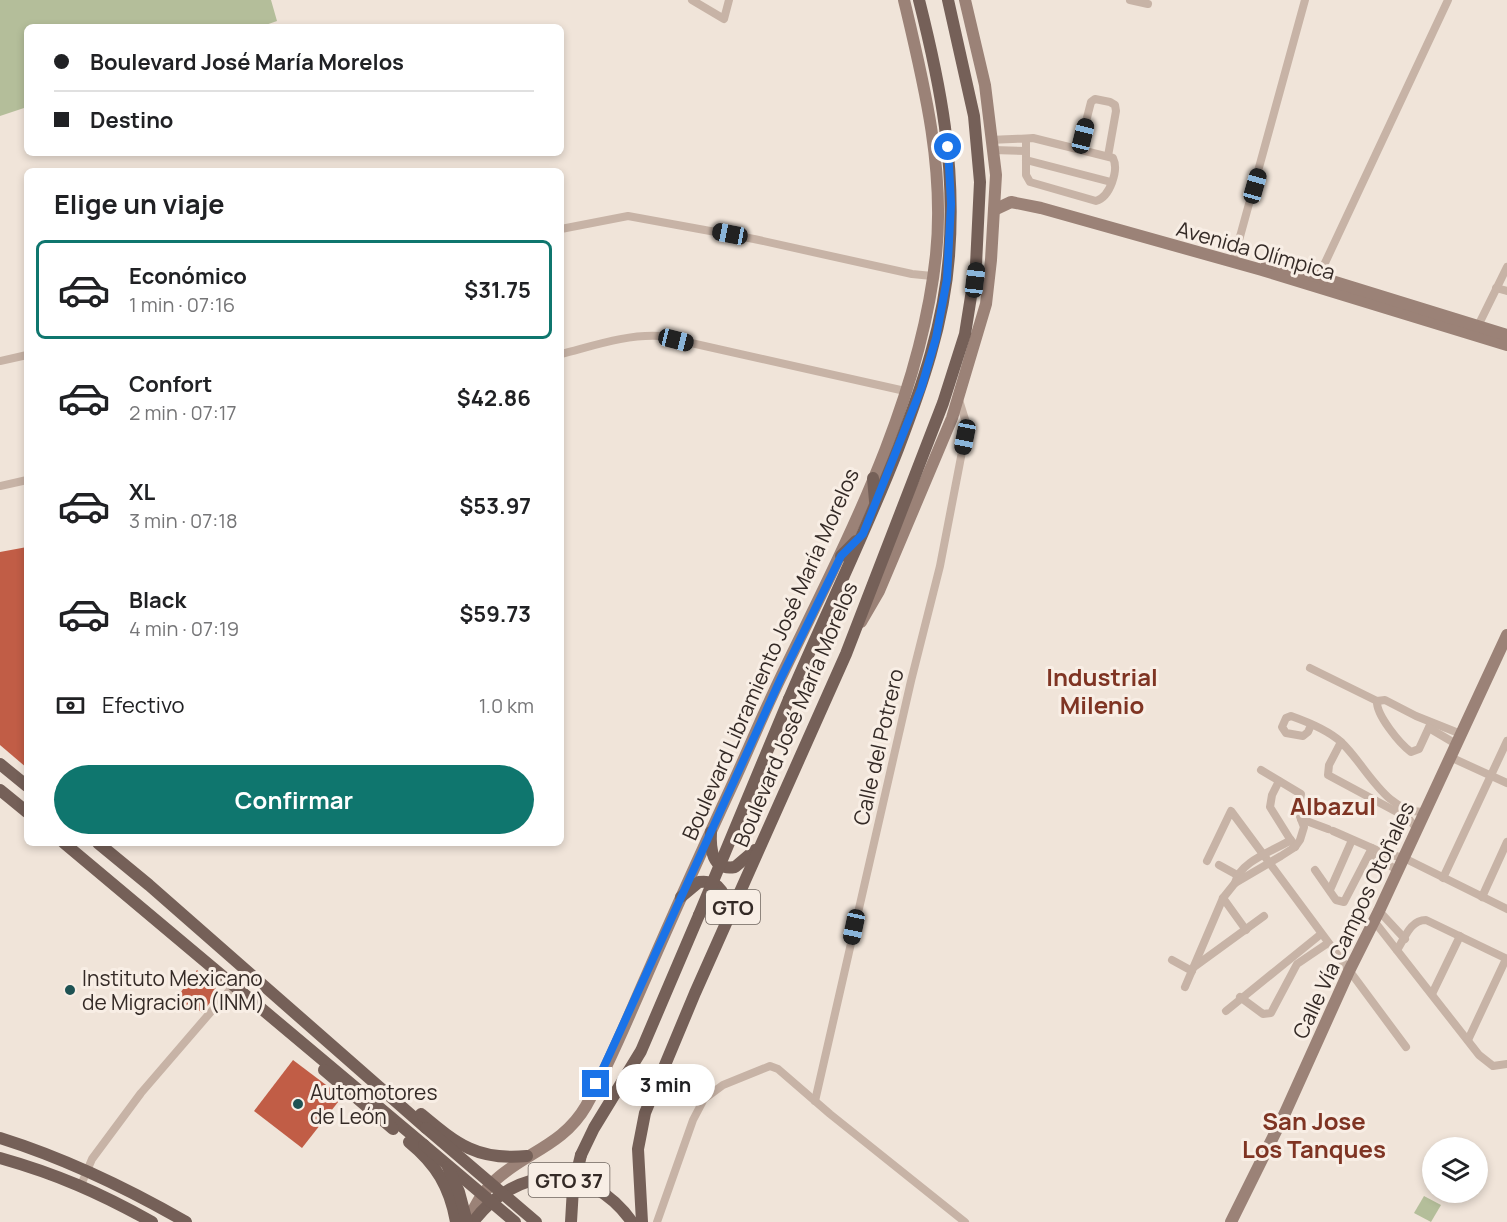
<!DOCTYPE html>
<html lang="es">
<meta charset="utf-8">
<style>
:root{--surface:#fff;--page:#f6f6f6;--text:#202124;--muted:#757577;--line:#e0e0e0;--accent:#0f766e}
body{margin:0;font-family:Manrope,sans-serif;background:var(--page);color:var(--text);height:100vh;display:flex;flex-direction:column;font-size:22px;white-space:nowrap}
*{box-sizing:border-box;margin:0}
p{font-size:20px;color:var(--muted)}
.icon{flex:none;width:33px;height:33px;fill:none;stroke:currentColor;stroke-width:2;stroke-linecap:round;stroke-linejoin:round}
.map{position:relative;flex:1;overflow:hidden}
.details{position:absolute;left:24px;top:168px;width:540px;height:678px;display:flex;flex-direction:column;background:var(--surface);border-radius:9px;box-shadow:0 3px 9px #0003}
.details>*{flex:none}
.guide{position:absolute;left:24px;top:24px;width:540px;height:132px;border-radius:9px;box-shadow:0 3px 9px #0003;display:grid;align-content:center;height:132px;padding:0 30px;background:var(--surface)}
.tools{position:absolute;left:1422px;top:1137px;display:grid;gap:12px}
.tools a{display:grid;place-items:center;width:66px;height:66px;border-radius:50%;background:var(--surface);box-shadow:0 3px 9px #0003;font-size:30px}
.end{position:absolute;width:27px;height:27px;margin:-14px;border:8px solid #1a73e8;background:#fff;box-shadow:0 0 0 3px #fff}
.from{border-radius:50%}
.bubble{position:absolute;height:42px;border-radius:21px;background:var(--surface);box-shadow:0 3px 9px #0003;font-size:20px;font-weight:700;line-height:42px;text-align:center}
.car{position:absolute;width:18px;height:36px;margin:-18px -9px;border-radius:8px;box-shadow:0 0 4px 2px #0007;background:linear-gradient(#222 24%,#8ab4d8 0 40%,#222 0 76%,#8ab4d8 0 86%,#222 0)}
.guide b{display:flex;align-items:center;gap:21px;height:57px;font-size:22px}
.guide b+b{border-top:2px solid var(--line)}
.guide i{width:15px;height:15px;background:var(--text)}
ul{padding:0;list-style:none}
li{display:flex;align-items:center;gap:18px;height:99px;margin:0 12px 9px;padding:0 18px;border:3px solid transparent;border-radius:9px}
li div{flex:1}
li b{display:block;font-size:22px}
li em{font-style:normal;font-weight:700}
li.on{border-color:var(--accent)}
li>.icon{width:54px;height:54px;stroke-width:1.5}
h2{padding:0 30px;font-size:27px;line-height:72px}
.pay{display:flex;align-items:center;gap:15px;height:66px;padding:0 30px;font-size:22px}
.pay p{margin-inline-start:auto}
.action{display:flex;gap:12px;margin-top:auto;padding:12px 30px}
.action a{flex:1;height:69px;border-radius:36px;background:var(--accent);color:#fff;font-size:24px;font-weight:700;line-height:69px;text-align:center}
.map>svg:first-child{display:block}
.green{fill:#b4be9a}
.building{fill:#c15d46}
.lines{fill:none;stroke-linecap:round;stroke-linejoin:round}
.street{stroke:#c7b3a6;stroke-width:8}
.secondary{stroke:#9b8277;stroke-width:12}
.primary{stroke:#756058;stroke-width:12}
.primary-bridge{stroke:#756058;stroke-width:12}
.route{stroke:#1a73e8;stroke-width:8}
.poi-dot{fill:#1e5253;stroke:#f8eee5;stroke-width:2}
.labels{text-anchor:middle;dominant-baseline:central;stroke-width:6;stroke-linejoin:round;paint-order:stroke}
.shield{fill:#f8eee5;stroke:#6f655f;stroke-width:1.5}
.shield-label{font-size:20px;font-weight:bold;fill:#342a26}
.street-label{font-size:21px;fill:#342a26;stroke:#f8eee5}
.poi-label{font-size:21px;fill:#342a26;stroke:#f8eee5;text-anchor:start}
.quarter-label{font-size:24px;font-weight:bold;fill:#7f3423;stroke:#f8eee5}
</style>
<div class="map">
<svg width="1507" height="1222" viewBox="0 0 1507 1222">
<rect width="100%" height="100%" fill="#f0e4d9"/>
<g class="green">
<path d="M0,0H271L277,21L260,27H27V107L0,116Z"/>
<path d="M1424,1196L1441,1205L1431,1222L1414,1213Z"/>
</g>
<g class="building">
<path d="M27,547V768L0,745V552Z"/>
<path d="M197,970L219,991L202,1013L190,1002L184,1008L175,1000Z"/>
<path d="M293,1060L342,1097L302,1148L254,1111Z"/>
</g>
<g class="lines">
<g class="street">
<path d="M692,0L724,19L729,0"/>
<path d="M1130,0L1148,4"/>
<path d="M992,140C1006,139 1019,139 1033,138L1113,158C1119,170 1110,197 1096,201L1030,182L1026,175V139"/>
<path d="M1079,149L1091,102L1095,99L1110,102L1115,105L1116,111L1108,156"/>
<path d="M993,150L1026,151"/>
<path d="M1026,160L1111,182"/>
<path d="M561,229L628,216L754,239L912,274L932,276"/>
<path d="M1233,262L1305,0"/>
<path d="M1317,280L1448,0"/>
<path d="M1496,288L1507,291"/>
<path d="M1476,330L1507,267"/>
<path d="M561,354C593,346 627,334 660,336L905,391"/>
<path d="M0,361L27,355"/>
<path d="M0,486L27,480"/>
<path d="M1310,668L1377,701L1385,700L1416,716L1461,734"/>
<path d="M1377,701C1376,715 1400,744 1411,752L1419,749L1431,723"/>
<path d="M1311,725L1308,732L1303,736L1286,733L1282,727L1286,718L1291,716C1308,722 1328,730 1341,742C1366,765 1386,815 1426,812"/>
<path d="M1429,728L1456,744"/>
<path d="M1341,742L1329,765L1328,775L1408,818L1417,829"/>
<path d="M1450,757L1507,783"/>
<path d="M1279,781L1272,795L1270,807L1295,847"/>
<path d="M1301,819L1328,829"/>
<path d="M1333,831L1383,853L1404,858L1507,909"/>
<path d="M1369,855L1398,870"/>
<path d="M1207,861L1231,811L1406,1047"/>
<path d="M1219,865L1239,876"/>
<path d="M1315,870L1336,900L1344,902L1372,848"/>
<path d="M1443,878L1507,741"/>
<path d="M1235,883C1239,862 1273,851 1291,840"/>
<path d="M1330,890L1352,840"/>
<path d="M1482,897L1507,842"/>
<path d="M1223,898L1246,930"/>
<path d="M1379,911L1405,939"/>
<path d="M1374,921L1479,1055L1493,1066L1507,1064"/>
<path d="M1397,950C1405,938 1410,920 1426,920L1507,959"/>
<path d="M1172,960L1192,971"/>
<path d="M1194,967L1264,916"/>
<path d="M1185,987L1223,898L1235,883L1281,856L1295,847L1300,840L1304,827L1298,811L1301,794L1261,770"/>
<path d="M1432,994L1460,936"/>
<path d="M1240,997L1263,1014L1271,1013L1297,964L1328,943"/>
<path d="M1226,1011L1321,934"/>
<path d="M1468,1040L1506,959"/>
<path d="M815,1101L911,681L940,566L967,426L959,400"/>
<path d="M81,1185L92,1159L141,1093L234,985"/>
<path d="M657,1222L693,1120L704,1099L723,1085L770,1066L778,1069L830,1114L965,1222"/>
</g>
<g class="secondary">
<path d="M994,210L1011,202L1041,208L1262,270L1507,345"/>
<path d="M1267,263L1319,277L1507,335"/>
<path d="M861,622L879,591L952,418L986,304L991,260L996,175L985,85L965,0"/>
<path d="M468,1222C493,1154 555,1160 586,1106C609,1065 627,1020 646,977C675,910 705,844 735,779C750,746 764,712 780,679C844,546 920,405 936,255C945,168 924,84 904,0"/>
<path d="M1231,1222L1285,1113L1349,971L1379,911L1507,635"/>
</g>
<g class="primary">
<path d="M873,478L875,501"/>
<path d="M841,556L856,541"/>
<path d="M789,699C825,615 865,534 898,449C922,386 944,324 949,256C956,165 941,87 919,0"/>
<path d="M0,764L27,786"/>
<path d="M0,790L27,812"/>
<path d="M711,832C710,849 712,871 735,867L755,850"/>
<path d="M64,843L424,1145"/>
<path d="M98,843L149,885L426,1128"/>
<path d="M681,897L699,882C722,879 726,897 728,916"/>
<path d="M324,1070L393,1129"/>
<path d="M421,1114C457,1144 477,1161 527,1156"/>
<path d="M0,1138C67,1159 125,1187 186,1222"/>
<path d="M409,1142C436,1164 450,1187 456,1222"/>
<path d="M581,1155L594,1128L641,1051L699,915"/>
<path d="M0,1158C57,1174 100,1193 152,1222"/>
<path d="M473,1222C516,1165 589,1161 632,1222"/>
<path d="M642,1222L638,1149L645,1113L695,993L846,654L943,403L965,334L976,265L980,182L974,116L948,0"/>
</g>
<g class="primary-bridge">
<path d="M699,915L789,699"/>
<path d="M426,1128L536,1222"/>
<path d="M424,1145L515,1222"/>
<path d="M448,1167L459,1192L467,1222"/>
<path d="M571,1222L573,1188L581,1155"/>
</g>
</g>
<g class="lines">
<path class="route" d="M596,1084L781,678L841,556L863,534L921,389L936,338L947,279L951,204L948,147"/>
</g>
<g class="poi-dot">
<circle cx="70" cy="990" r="6"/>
<circle cx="298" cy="1104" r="6"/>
</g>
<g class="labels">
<g class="shield">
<rect x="706" y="890" width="54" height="34" rx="4.5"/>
<rect x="528.5" y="1163" width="81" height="34" rx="4.5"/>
</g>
<g class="shield-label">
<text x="733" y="907">GTO</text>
<text x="569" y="1180">GTO 37</text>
</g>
<g class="street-label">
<text transform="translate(1256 250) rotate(16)">Avenida Olímpica</text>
<text transform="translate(770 654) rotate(-66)">Boulevard Libramiento José María Morelos</text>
<text transform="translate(795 714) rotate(-67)">Boulevard José María Morelos</text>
<text transform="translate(878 747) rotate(-77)">Calle del Potrero</text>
<text transform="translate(1353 920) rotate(-65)">Calle Vía Campos Otoñales</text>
</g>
<g class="poi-label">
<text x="82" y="978">Instituto Mexicano<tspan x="82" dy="24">de Migracion (INM)</tspan></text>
<text x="310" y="1092">Automotores<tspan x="310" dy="24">de León</tspan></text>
</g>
<g class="quarter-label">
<text x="1102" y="676">Industrial<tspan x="1102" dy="28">Milenio</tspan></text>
<text x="1333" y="805">Albazul</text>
<text x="1314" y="1120">San Jose<tspan x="1314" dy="28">Los Tanques</tspan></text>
</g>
</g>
</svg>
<div class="tools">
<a><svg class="icon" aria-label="layers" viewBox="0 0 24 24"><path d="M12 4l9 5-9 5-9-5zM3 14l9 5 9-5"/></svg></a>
</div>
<i class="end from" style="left:948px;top:147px"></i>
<i class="end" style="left:596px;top:1084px"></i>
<div class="bubble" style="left:616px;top:1064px;width:99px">3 min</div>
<i class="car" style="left:1083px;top:136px;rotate:14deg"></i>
<i class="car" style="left:1255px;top:186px;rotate:16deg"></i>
<i class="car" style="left:730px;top:234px;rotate:281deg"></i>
<i class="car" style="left:975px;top:280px;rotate:7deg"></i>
<i class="car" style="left:676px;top:340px;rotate:104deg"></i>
<i class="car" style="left:965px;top:437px;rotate:191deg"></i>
<i class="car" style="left:854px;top:927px;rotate:192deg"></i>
<div class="guide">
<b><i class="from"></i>Boulevard José María Morelos</b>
<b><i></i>Destino</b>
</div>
<section class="details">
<h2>Elige un viaje</h2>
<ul>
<li class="on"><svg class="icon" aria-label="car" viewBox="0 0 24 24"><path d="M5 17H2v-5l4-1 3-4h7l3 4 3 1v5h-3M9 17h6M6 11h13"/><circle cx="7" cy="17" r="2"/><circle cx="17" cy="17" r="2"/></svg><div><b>Económico</b><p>1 min · 07:16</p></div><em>$31.75</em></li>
<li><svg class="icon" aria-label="car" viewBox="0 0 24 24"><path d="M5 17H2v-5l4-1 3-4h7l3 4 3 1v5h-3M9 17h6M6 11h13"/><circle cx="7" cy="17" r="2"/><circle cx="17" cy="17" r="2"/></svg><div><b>Confort</b><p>2 min · 07:17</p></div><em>$42.86</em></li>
<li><svg class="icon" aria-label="car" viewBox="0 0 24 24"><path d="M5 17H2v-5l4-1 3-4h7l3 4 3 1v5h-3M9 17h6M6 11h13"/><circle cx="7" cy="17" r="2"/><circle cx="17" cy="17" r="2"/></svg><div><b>XL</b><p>3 min · 07:18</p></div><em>$53.97</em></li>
<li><svg class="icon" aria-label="car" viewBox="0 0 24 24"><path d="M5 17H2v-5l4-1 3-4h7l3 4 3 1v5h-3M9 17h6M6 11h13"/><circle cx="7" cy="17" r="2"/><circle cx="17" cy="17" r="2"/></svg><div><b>Black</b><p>4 min · 07:19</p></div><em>$59.73</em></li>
</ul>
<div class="pay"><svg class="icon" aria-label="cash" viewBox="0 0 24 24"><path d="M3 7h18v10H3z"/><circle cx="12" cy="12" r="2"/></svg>Efectivo<p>1.0 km</p></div>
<div class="action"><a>Confirmar</a></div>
</section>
</div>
